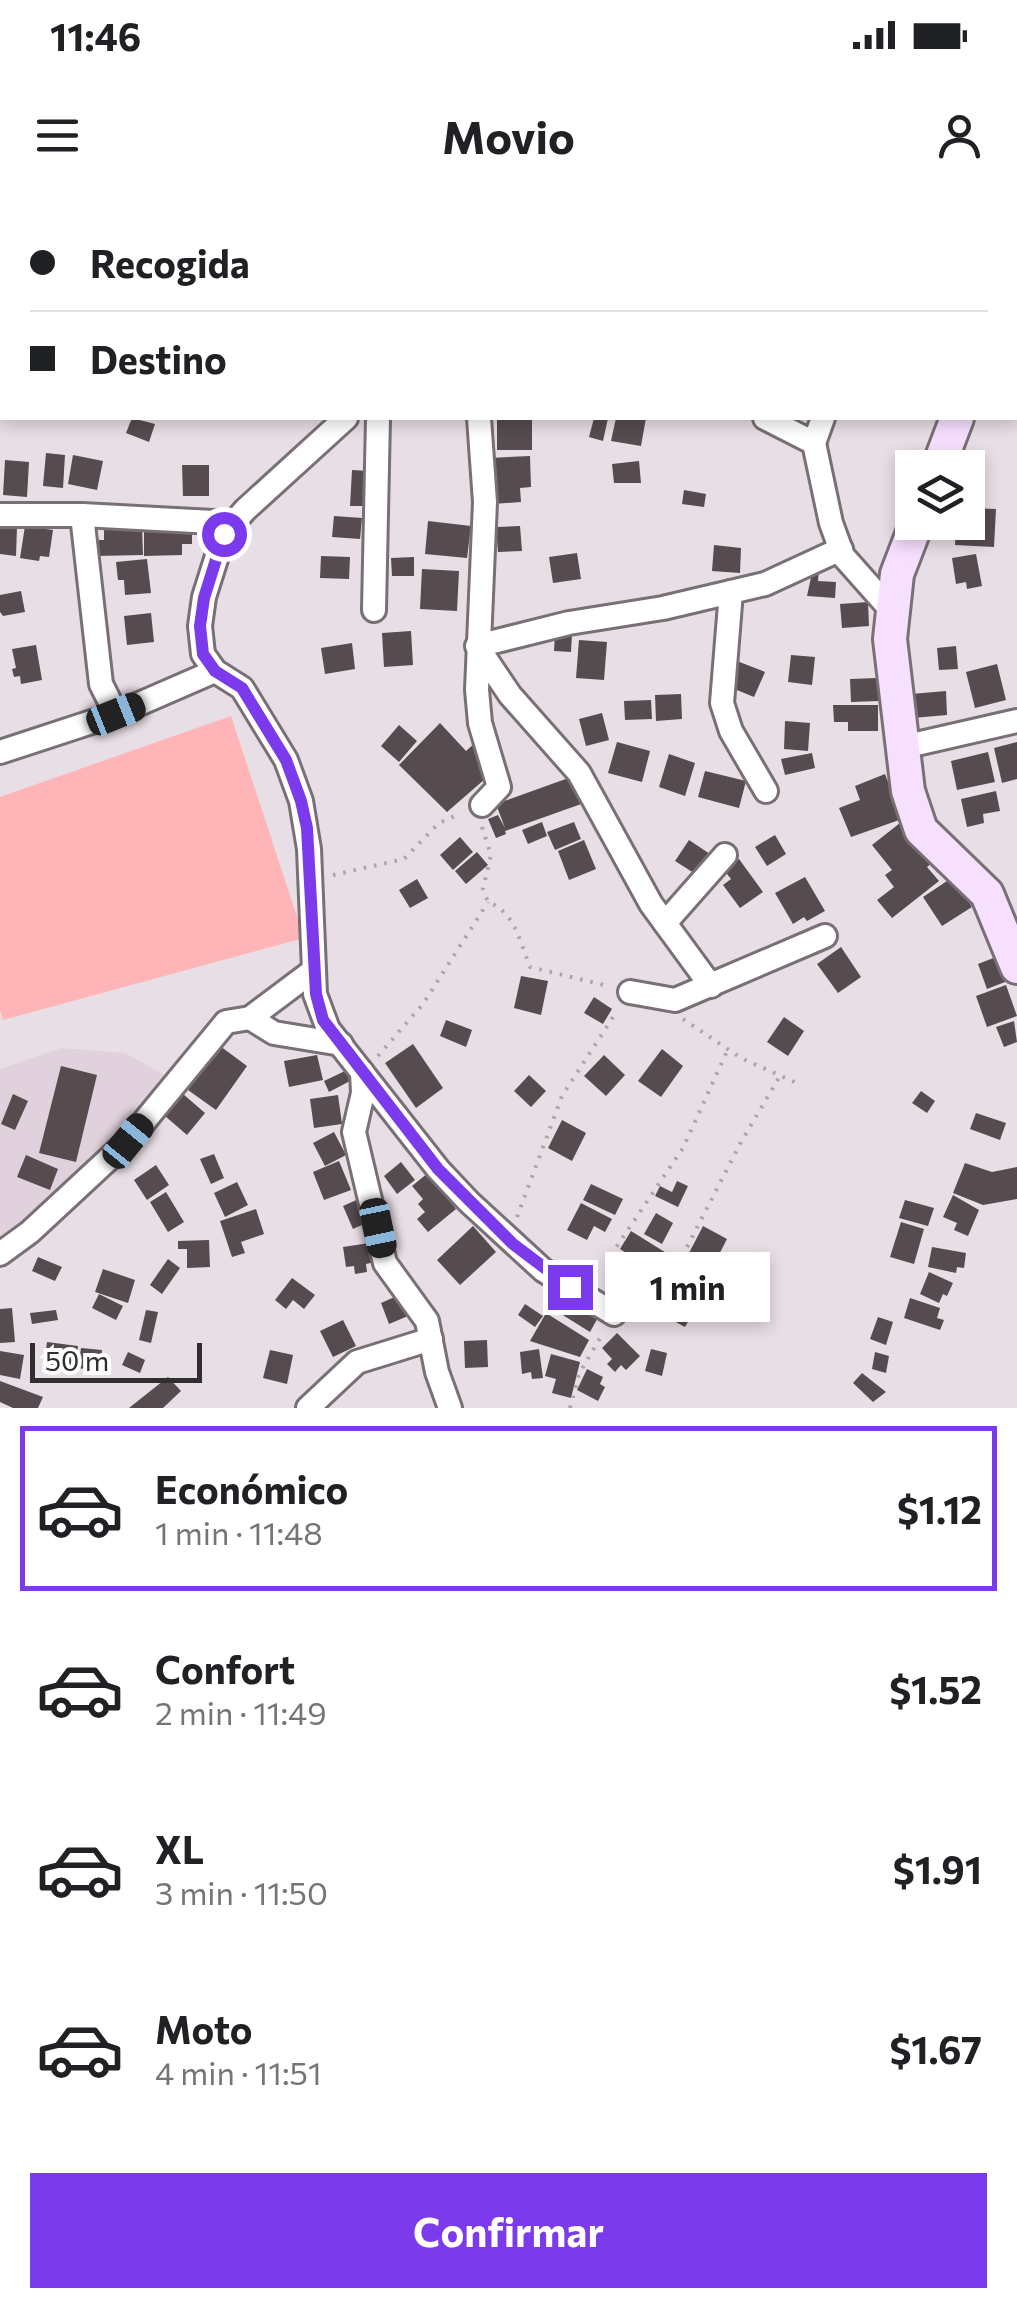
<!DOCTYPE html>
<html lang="es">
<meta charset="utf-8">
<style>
:root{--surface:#fff;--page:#f6f6f6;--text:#202124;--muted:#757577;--line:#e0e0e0;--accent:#7c3aed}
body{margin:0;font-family:Commissioner,sans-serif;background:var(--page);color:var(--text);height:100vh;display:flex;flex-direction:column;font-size:38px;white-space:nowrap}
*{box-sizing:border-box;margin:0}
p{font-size:32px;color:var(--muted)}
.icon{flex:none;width:55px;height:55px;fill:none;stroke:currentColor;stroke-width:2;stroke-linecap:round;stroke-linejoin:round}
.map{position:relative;height:1208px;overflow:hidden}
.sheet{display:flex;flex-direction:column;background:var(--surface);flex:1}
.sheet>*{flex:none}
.hud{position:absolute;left:0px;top:0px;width:1018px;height:220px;box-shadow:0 5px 15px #0003;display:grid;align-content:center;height:220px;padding:0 30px;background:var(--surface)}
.fabs{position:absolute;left:895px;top:250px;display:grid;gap:20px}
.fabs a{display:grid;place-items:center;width:90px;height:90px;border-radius:0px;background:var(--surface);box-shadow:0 5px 15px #0003;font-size:50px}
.scale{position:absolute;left:30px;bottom:25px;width:172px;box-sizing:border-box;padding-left:10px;border:5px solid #312e30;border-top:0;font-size:28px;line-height:35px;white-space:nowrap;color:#312e30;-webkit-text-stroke:8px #fff;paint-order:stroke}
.end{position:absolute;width:45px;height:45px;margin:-22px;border:12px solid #7c3aed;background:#fff;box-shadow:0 0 0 5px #fff}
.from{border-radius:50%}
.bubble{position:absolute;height:70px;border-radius:0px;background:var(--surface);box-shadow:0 5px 15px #0003;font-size:32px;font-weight:700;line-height:70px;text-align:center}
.car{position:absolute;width:30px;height:60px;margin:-30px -15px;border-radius:12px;box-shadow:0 0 8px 2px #0007;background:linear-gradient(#222 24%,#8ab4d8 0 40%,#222 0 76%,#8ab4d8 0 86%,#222 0)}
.hud b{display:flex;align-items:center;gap:35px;height:95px;font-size:38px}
.hud b+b{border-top:2px solid var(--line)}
.hud i{width:25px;height:25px;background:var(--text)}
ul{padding:18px 0 0;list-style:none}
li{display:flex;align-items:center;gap:30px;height:165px;margin:0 20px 15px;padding:0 10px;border:5px solid transparent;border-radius:0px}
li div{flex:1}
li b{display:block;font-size:38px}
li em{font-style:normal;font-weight:700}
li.on{border-color:var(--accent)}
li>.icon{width:90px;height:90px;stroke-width:1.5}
.action{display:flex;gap:20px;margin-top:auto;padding:20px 30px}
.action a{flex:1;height:115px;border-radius:0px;background:var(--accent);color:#fff;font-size:40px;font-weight:700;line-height:115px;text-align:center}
.status{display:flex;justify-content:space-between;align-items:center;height:70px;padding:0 50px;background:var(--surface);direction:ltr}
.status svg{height:28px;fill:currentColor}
header{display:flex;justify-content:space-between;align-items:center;height:130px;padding:0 30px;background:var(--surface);font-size:45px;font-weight:700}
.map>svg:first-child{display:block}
.built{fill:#e1d1dc}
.green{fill:#ffb4b7}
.building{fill:#564c4f}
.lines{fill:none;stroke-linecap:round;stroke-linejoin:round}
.street-casing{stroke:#797076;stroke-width:28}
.secondary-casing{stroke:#797076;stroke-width:38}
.path{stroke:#aba3a9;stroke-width:4;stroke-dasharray:2.5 8;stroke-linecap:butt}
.street{stroke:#fff;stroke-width:22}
.secondary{stroke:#f7e0ff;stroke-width:32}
.route{stroke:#7c3aed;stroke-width:12}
</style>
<div class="status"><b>11:46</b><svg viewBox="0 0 49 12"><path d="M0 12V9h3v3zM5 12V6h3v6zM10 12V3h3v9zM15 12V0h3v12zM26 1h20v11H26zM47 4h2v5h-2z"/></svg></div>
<header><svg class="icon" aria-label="menu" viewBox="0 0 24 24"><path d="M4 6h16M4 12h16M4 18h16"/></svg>Movio<svg class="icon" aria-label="person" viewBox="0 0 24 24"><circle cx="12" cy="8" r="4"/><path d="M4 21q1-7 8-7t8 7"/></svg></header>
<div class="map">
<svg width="1017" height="1208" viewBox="0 0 1017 1208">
<rect width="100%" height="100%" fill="#e8dee5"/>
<path class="built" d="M61,848L125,853L170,878L97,962L0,1046V869Z"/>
<path class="green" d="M231,516L304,738L3,820L0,810V597Z"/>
<g class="building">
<path d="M132,218L155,224L149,242L126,233Z"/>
<rect x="497" y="218" width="35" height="32"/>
<path d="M594,218H608L603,241L589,237Z"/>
<path d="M616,218H646L641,246L611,241Z"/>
<path d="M46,253L65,255L63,288L43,286Z"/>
<path d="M73,255L103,261L97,290L68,284Z"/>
<path d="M530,256L531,287L520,288L521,302L492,304L489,258Z"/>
<path d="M5,260L29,262L27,297L3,295Z"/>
<path d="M639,261L641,283H614L612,264Z"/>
<path d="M182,265H209V296H183Z"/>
<path d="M352,270L369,271L367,306H350Z"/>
<path d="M684,290L706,294L704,307L682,304Z"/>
<path d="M968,308L996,309L994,347L955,345L956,322H968Z"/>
<path d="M334,316L362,318L360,339L332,337Z"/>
<path d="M428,321L471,326L467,358L425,354Z"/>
<path d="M0,325L17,327L16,356L0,354Z"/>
<path d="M25,326L53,330L49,357L40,356L39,361L20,358Z"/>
<path d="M104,326H142L143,355L95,356V340H104Z"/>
<path d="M520,326L522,351L498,352L496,327Z"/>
<path d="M192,331V344H182V355L144,356V332Z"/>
<path d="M714,345L741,348L740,373L712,371Z"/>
<path d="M577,353L581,379L553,383L549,357Z"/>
<path d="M976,354L982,386L967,389L966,382L956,384L952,358Z"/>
<path d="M321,356L350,357L349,379L320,378Z"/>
<path d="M414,357V376H392L391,358Z"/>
<path d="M147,359L151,393L125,395L124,380H118L116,362Z"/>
<path d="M813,368L819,369L818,381L836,382L835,398L807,396Z"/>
<path d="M422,369L459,371L457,411L420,409Z"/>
<path d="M21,391L25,412L3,416L0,412V395Z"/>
<path d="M868,402L869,426L842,428L840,404Z"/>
<path d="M151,413L154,442L127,445L124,416Z"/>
<path d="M411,431L413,465L384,467L382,433Z"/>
<path d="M555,433L572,434L571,452L554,451Z"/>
<path d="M579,440L607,442L604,480L576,478Z"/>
<path d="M352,443L355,469L325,474L321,448Z"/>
<path d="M36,445L42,480L21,484L20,476L14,477L12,469L16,468L12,449Z"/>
<path d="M956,446L958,469L939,470L937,448Z"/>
<path d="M791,455L815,457L812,485L788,482Z"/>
<path d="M737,461L765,472L754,497L727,486Z"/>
<path d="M997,464L1006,500L975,508L966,472Z"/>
<path d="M877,478L879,501L851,502L850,479Z"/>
<path d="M946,491L947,515L913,518L911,494Z"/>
<path d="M681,494L682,519L656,521L655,495Z"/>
<path d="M651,500L652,519L625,520L624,501Z"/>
<path d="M833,505H878V531H848V522H834Z"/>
<path d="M602,513L609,540L586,546L579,519Z"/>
<path d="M785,521L810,523L808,551L784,549Z"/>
<path d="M440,523L466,551L475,543L485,579L447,612L399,565Z"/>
<path d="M399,525L417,541L399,562L381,546Z"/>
<path d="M617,542L650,551L642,582L608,573Z"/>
<path d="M1017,542V579L1002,583L994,548Z"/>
<path d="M988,552L995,582L957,590L951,561Z"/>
<path d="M812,553L815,568L785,575L781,559Z"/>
<path d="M669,554L695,563L685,596L659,587Z"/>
<path d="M705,571L746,581L739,608L698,597Z"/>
<path d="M885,574L902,619L851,637L839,608L860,600L855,586Z"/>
<path d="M574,576L584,603L505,631L506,634L496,638L488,619L498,615L505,628L496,604Z"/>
<path d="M996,591L1000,611L983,614L984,623L967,627L961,599Z"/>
<path d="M542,622L547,636L528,644L522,630Z"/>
<path d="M574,622L581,639L555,650L547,632Z"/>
<path d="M900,623L932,663L927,667L939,681L892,718L877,700L894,687L885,675L892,670L872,645Z"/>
<path d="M775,635L786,654L767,666L755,647Z"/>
<path d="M460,637L473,652L453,670L440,655Z"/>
<path d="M584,640L596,669L569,680L558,651Z"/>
<path d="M689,640L710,654L697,675L675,661Z"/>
<path d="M477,652L488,665L466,684L455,671Z"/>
<path d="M739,659L763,692L740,708L723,685L731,679L724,670Z"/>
<path d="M805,677L825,711L807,721L804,717L793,724L775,693Z"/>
<path d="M953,677L972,707L942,726L923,697Z"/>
<path d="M417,679L428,698L410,708L399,690Z"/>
<path d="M841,747L861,777L838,793L817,764Z"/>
<path d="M996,757L1005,782L987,789L978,764Z"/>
<path d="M521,776L548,781L541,815L514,808Z"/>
<path d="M1006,785L1017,816L987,827L976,796Z"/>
<path d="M594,797L612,809L603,824L584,813Z"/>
<path d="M784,817L804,831L788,856L767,842Z"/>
<path d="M446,820L472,830L466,847L440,836Z"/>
<path d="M1014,821L1017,842L1004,847L996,827Z"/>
<path d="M413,844L443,888L416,908L385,863Z"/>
<path d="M220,846L247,866L216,910L188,890Z"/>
<path d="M662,849L683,866L661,897L638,881Z"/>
<path d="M317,855L323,880L289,887L284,861Z"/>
<path d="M604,855L625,875L606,896L584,876Z"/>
<path d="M61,866L97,875L76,962L39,953Z"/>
<path d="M345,871L350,881L329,892L324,881Z"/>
<path d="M529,875L546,891L531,907L514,891Z"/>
<path d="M921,891L935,901L927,913L912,903Z"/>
<path d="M13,894L28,901L15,930L1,924Z"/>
<path d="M183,894L205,913L187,935L165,916Z"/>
<path d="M338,895L342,924L314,928L310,899Z"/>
<path d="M976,913L1006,923L1000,940L970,929Z"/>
<path d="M562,920L586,933L572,961L548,948Z"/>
<path d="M334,932L346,955L325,966L313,943Z"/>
<path d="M214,954L224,978L211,984L200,959Z"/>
<path d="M26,955L58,969L50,990L17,977Z"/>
<path d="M339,961L351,990L324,1000L313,972Z"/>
<path d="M401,962L415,980L397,994L384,976Z"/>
<path d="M965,963L992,972L1017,967V999L983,1005L953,993Z"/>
<path d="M156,965L169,985L147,1000L134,980Z"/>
<path d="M428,973L456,1009L428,1032L417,1019L425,1012L418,1004L423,999L412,986Z"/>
<path d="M677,981L688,986L678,1007L655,996L660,986L672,992Z"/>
<path d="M237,982L248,1005L225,1017L214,993Z"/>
<path d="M591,984L623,999L615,1015L583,1000Z"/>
<path d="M166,992L184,1022L168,1032L150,1002Z"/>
<path d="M953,995L979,1010L968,1036L954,1030L957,1023L943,1017Z"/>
<path d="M363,997L373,1020L353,1029L343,1006Z"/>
<path d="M905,1000L934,1008L928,1026L899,1018Z"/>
<path d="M581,1003L612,1019L605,1032L594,1026L587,1040L567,1030Z"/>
<path d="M256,1009L264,1034L241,1042L245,1053L232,1057L220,1021Z"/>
<path d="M656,1013L673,1023L662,1044L644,1034Z"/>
<path d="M901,1022L924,1029L914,1064L890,1057Z"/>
<path d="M473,1026L496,1052L460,1085L437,1060Z"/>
<path d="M703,1026L727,1039L713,1066L689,1053Z"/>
<path d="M631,1031L676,1059L669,1070L664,1067L661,1073L657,1070L651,1079L642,1073L647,1066L620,1049Z"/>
<path d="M209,1040L210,1067L187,1068V1049H178V1041Z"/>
<path d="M376,1042L379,1061L366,1064L367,1072L355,1074L354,1066L346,1067L343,1047Z"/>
<path d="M932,1047L966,1053L964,1068L957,1067L956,1073L928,1067Z"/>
<path d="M38,1057L62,1067L55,1081L32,1071Z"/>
<path d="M168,1059L180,1068L162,1094L150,1085Z"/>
<path d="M103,1069L135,1080L128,1103L95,1092Z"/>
<path d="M929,1072L953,1083L947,1096L943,1094L939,1103L920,1094Z"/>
<path d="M292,1078L315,1095L304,1109L293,1100L286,1109L275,1100Z"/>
<path d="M672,1081L701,1098L685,1127L655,1111Z"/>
<path d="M553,1089L600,1114L590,1132L545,1104Z"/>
<path d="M99,1094L123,1106L116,1120L92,1108Z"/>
<path d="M399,1095L408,1116L389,1124L381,1103Z"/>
<path d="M910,1098L940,1108L937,1118L944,1120L940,1130L904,1118Z"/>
<path d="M525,1104L543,1116L535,1127L518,1115Z"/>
<path d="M12,1108L15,1142L0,1143V1109Z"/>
<path d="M56,1110L58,1120L32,1124L30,1113Z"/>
<path d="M146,1110L158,1112L151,1143L139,1140Z"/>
<path d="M546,1113L589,1140L580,1157L530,1141Z"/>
<path d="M878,1117L893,1122L886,1145L870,1139Z"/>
<path d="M343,1120L356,1146L333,1157L320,1131Z"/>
<path d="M617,1133L640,1156L626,1170L621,1165L615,1172L607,1164L612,1159L602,1148Z"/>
<path d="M487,1140L488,1167L465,1168L464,1141Z"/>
<path d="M47,1142L78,1146L75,1170L44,1166Z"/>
<path d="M81,1148L102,1150L100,1171L78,1168Z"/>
<path d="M539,1149L543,1178L532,1179L531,1172L522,1174L520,1152Z"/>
<path d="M651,1149L667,1153L662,1176L645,1171Z"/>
<path d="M270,1150L293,1155L287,1184L263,1178Z"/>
<path d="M0,1151L24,1155L20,1179L0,1175Z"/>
<path d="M128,1152L145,1160L140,1173L122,1165Z"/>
<path d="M875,1152L889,1156L886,1173L872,1169Z"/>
<path d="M551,1154L580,1162L571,1198L552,1193L556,1179L545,1176Z"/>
<path d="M587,1169L603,1177L600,1184L605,1187L598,1201L577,1190Z"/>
<path d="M862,1173L886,1192L873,1202L853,1183Z"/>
<path d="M168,1177L181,1191L163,1208H129Z"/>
<path d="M0,1181L43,1197L38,1208H13L0,1202Z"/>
</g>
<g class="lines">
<defs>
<g id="street">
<path d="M56,0L63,2"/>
<path d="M146,2L147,0"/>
<path d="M270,2V0"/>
<path d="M463,2L465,0"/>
<path d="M634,2L636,0"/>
<path d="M762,2L763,0"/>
<path d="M896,2L897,0"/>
<path d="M346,218L245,310L224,334L204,397L200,426L203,454L215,471L242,488L286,560L301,601L309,649L315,794L328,829L438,969L469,1002L543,1070L614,1114"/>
<path d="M479,218L485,302L477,490L480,523L499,587L482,605"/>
<path d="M765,218L814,243L831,323L843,356L891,410"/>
<path d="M814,243L823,218"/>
<path d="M0,315H82L232,323"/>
<path d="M82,315L101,484L116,514"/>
<path d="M731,392L722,503L731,531L766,591"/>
<path d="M374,410L378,218"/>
<path d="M903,547L1017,521"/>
<path d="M0,552L116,514L215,471"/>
<path d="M665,723L725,655"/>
<path d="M711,786L651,704L579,573L510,495L477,446L569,423L663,408L765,384L841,349"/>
<path d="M630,792L675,800L825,736"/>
<path d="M250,818L274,833L341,844"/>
<path d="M362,872L363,893L354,932L385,1063L427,1121L437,1172L450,1208"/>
<path d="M0,1054L30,1032L128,941L226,822L250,818L314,770"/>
<path d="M308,1208L357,1162L431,1139"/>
</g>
<g id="secondary">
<path d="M1015,62L1017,58"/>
<path d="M938,268L957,218"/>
<path d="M917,322L897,374L890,439L908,591L921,630L987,694L1017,767"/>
</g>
</defs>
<use href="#street" class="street-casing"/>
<use href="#secondary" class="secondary-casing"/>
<g class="path">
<path d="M482,627L491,655L483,689L488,702C515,712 520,742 530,767L608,786"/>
<path d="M333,675L404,659L439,623L459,614"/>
<path d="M683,819L741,858L801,885"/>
<path d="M378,856L423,804L488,702"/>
<path d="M517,1017L562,896L617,811"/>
<path d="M625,1095L635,1078L611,1055L683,948L728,849"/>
<path d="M633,1108L649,1102L685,1051L741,942L780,876"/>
<path d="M570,1208L579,1174L603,1133"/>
</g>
<use href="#street" class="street"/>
<use href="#secondary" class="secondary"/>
</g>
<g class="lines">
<path class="route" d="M224,334L204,398L200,426L203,454L215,471L242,488L286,560L301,601L307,628L316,794L323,820L438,969L513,1044L570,1087"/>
</g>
</svg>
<div class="fabs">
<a><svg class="icon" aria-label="layers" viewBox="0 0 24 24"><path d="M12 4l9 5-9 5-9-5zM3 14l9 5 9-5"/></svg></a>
</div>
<div class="scale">50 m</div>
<i class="end from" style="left:224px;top:334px"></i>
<i class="end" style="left:570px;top:1087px"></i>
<div class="bubble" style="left:605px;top:1052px;width:165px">1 min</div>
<i class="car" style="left:116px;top:514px;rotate:68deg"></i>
<i class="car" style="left:128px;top:941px;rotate:39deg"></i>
<i class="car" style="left:378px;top:1028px;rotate:168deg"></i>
<div class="hud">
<b><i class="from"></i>Recogida</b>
<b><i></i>Destino</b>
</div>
</div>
<section class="sheet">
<ul>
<li class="on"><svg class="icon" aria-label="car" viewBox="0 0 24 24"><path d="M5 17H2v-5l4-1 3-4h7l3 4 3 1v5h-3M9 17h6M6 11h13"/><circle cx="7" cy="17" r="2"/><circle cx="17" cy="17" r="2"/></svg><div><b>Económico</b><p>1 min · 11:48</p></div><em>$1.12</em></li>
<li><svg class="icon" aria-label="car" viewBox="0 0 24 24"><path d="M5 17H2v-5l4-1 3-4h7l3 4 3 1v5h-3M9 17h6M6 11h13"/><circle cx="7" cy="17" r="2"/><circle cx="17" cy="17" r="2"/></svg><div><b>Confort</b><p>2 min · 11:49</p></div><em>$1.52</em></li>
<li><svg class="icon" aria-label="car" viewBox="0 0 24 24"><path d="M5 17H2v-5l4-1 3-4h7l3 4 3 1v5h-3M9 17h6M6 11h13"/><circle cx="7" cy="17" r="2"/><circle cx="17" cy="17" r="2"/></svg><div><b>XL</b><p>3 min · 11:50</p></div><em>$1.91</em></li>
<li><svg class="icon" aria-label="car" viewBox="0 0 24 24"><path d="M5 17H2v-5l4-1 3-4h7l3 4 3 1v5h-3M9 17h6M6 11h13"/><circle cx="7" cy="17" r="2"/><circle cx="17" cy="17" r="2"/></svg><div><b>Moto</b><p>4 min · 11:51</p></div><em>$1.67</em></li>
</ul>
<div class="action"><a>Confirmar</a></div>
</section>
